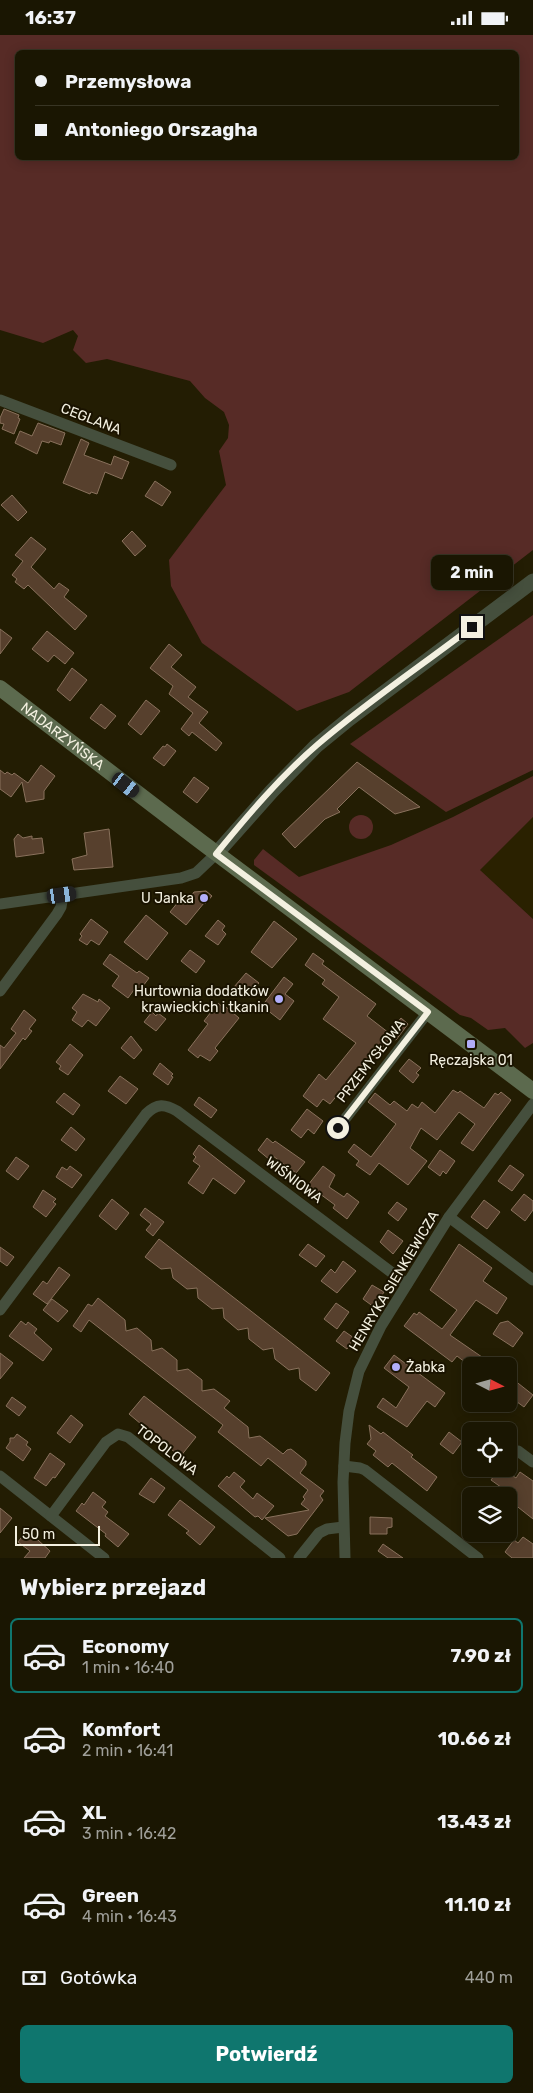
<!DOCTYPE html>
<html lang="pl">
<meta charset="utf-8">
<style>
:root{--surface:#1a1602;--page:#231f0c;--text:#f1f3f6;--muted:#9f9f99;--line:#383524;--accent:#0f766e}
body{margin:0;font-family:Rubik,sans-serif;background:var(--page);color:var(--text);height:100vh;display:flex;flex-direction:column;font-size:19px;white-space:nowrap}
*{box-sizing:border-box;margin:0}
p{font-size:16px;color:var(--muted)}
.icon{flex:none;width:28px;height:28px;fill:none;stroke:currentColor;stroke-width:2;stroke-linecap:round;stroke-linejoin:round}
.map{position:relative;height:1523px;overflow:hidden}
.sheet{display:flex;flex-direction:column;background:var(--surface);flex:1}
.sheet>*{flex:none}
.hud{position:absolute;left:15px;top:15px;width:504px;height:110px;border-radius:8px;box-shadow:0 2px 12px #0003,0 0 0 1px var(--line);display:grid;align-content:center;height:110px;padding:0 20px;background:var(--surface)}
.needle{width:32px;rotate:96deg}
.buttons{position:absolute;left:462px;top:1322px;display:grid;gap:10px}
.buttons a{display:grid;place-items:center;width:55px;height:55px;border-radius:8px;background:var(--surface);box-shadow:0 2px 12px #0003,0 0 0 1px var(--line);font-size:25px}
.scale{position:absolute;left:15px;bottom:12px;width:85px;box-sizing:border-box;padding-left:5px;border:2px solid #f3f0e0;border-top:0;font-size:14px;line-height:18px;white-space:nowrap;color:#f3f0e0;-webkit-text-stroke:4px #1a1300;paint-order:stroke}
.end{position:absolute;width:22px;height:22px;margin:-11px;border:6px solid #f3f0e0;background:#111;box-shadow:0 0 0 2px #111}
.from{border-radius:50%}
.bubble{position:absolute;height:35px;border-radius:8px;background:var(--surface);box-shadow:0 2px 12px #0003,0 0 0 1px var(--line);font-size:16px;font-weight:700;line-height:35px;text-align:center}
.car{position:absolute;width:15px;height:30px;margin:-15px -8px;border-radius:6px;box-shadow:0 0 4px 1px #0007;background:linear-gradient(#222 24%,#8ab4d8 0 40%,#222 0 76%,#8ab4d8 0 86%,#222 0)}
.hud b{display:flex;align-items:center;gap:18px;height:48px;font-size:19px}
.hud b+b{border-top:1px solid var(--line)}
.hud i{width:12px;height:12px;background:var(--text)}
ul{padding:0;list-style:none}
li{display:flex;align-items:center;gap:15px;height:75px;margin:0 10px 8px;padding:0 10px;border:2px solid transparent;border-radius:8px}
li div{flex:1}
li b{display:block;font-size:19px}
li em{font-style:normal;font-weight:700}
li.on{border-color:var(--accent)}
li>.icon{width:45px;height:45px;stroke-width:1.5}
h2{padding:0 20px;font-size:22px;line-height:60px}
.pay{display:flex;align-items:center;gap:12px;height:55px;padding:0 20px;font-size:19px}
.pay p{margin-inline-start:auto}
.cta{display:flex;gap:10px;margin-top:auto;padding:10px 20px}
.cta a{flex:1;height:58px;border-radius:8px;background:var(--accent);color:#fff;font-size:20px;font-weight:700;line-height:58px;text-align:center}
.status{display:flex;justify-content:space-between;align-items:center;height:35px;padding:0 25px;background:var(--surface);direction:ltr}
.status svg{height:14px;fill:currentColor}
.map>svg:first-child{display:block}
.built{fill:#2a2100}
.green{fill:#572b26;fill-rule:evenodd}
.building{fill:#57402d;stroke:#89715c}
.lines{fill:none;stroke-linecap:round;stroke-linejoin:round}
.minor{stroke:#454f3d;stroke-width:11}
.tertiary{stroke:#454f3d;stroke-width:15}
.secondary{stroke:#5c6a4e;stroke-width:16}
.route{stroke:#f3f0e0;stroke-width:6}
.poi-dot{fill:#b1adfa;stroke:#1a1300;stroke-width:2}
.labels{text-anchor:middle;dominant-baseline:central;stroke-width:4;stroke-linejoin:round;paint-order:stroke}
.street-label{font-size:14px;fill:#f3f0e0;stroke:#1a1300}
.poi-label{font-size:14px;fill:#f3f0e0;stroke:#1a1300;text-anchor:end}
</style>
<div class="status"><b>16:37</b><svg viewBox="0 0 49 12"><path d="M0 12V9h3v3zM5 12V6h3v6zM10 12V3h3v9zM15 12V0h3v12zM26 1h20v11H26zM47 4h2v5h-2z"/></svg></div>
<div class="map">
<svg width="533" height="1523" viewBox="0 0 533 1523">
<rect width="100%" height="100%" fill="#231d03"/>
<path class="built" d="M533,782V884L480,835Z"/>
<g class="green">
<path d="M0,0H533V515L349,657L297,676L202,608L171,551L169,525L226,450L219,416L228,403L229,390L224,377L205,363L190,346L107,324L86,328L73,315L78,301L73,295L43,308L0,295ZM18,18H516V122H18Z"/>
<path d="M533,580V735L446,777L350,709Z"/>
<path d="M533,741V782L480,835L533,884V1008L525,1013L505,993L488,995L471,983L460,980L254,830V825L263,814L299,842L391,810L453,782Z"/>
<circle cx="361" cy="792" r="12"/>
</g>
<g class="building">
<path d="M4,374L19,380L18,383L20,384L14,399L2,394L4,389L0,388V383Z"/>
<path d="M38,388L65,398L61,410L50,406L49,408L42,406L37,419L15,408L20,396L32,401Z"/>
<path d="M81,404L89,408L84,420L111,430L114,421L129,427L122,444L105,437L97,459L91,457L90,459L63,448Z"/>
<path d="M155,446L171,457L162,471L145,461Z"/>
<path d="M12,460L27,477L18,486L1,470Z"/>
<path d="M132,496L146,511L135,521L122,506Z"/>
<path d="M31,502L46,514L31,532L54,554L59,548L69,555L64,562L87,581L75,595L28,550L24,554L15,547L17,544L12,540L23,526L15,520Z"/>
<path d="M0,594L12,603L0,619Z"/>
<path d="M47,596L74,618L65,629L54,620L48,627L32,614Z"/>
<path d="M169,609L182,620L171,632L196,652L188,662L208,677L199,688L222,708L216,716L192,697L189,701L181,694L193,678L169,659L173,651L150,633Z"/>
<path d="M72,633L87,645L70,666L57,655Z"/>
<path d="M146,665L160,676L141,700L128,689Z"/>
<path d="M101,669L116,681L105,694L90,683Z"/>
<path d="M167,709L176,716L164,731L153,723L163,711L165,712Z"/>
<path d="M357,727L420,772L395,779L359,752L337,774L340,777L325,784L295,813L282,799Z"/>
<path d="M41,730L55,741L44,756V764L26,767L22,747L11,762L0,754V735L5,739L7,737L12,740L14,738L28,748Z"/>
<path d="M194,742L209,753L197,768L183,757Z"/>
<path d="M109,794L113,832L74,835L72,824L87,820L84,798Z"/>
<path d="M18,799L23,803L32,801V804L42,803L44,818L16,822L14,804Z"/>
<path d="M206,856L212,861L205,869L204,868L186,890L170,877L183,861L188,865L194,857Z"/>
<path d="M146,880L168,898L147,925L124,907Z"/>
<path d="M91,884L108,897L99,910L91,905L87,910L79,905L82,901L80,899Z"/>
<path d="M218,885L225,891L222,895L226,899L218,910L205,901Z"/>
<path d="M274,886L297,904L272,933L251,917Z"/>
<path d="M190,915L205,926L196,938L181,926Z"/>
<path d="M313,918L324,926L322,929L376,969L367,981L389,998L401,983L408,989L396,1005L391,1002L381,1014L379,1012L377,1015L375,1014L330,1069L323,1064L317,1072L303,1061L319,1039L326,1045L356,1008L323,984L339,962L322,949L325,945L305,930Z"/>
<path d="M110,919L137,938L139,936L149,943L140,955L136,952L128,963L112,951L119,941L103,929Z"/>
<path d="M246,938L259,948L246,962L234,952Z"/>
<path d="M284,942L293,949L285,959L294,966L280,985L262,971Z"/>
<path d="M83,959L98,967L99,964L110,973L96,991L88,985L82,992L72,985L77,977L72,973Z"/>
<path d="M218,968L225,974L226,972L239,983L215,1013L218,1016L210,1026L200,1020L198,1023L188,1015L208,989L204,986Z"/>
<path d="M24,975L36,985L29,994L32,996L25,1005L23,1003L0,1034V1010L4,1013L16,998L11,994Z"/>
<path d="M152,977L156,981L158,978L166,984L156,996L144,987Z"/>
<path d="M131,1001L142,1015L134,1024L121,1013Z"/>
<path d="M70,1009L83,1020L68,1040L59,1034L61,1031L56,1027Z"/>
<path d="M409,1024L421,1033L416,1038L419,1040L413,1048L399,1036Z"/>
<path d="M160,1028L173,1039L171,1041L173,1042L168,1050L153,1039Z"/>
<path d="M120,1041L138,1054L126,1069L108,1056Z"/>
<path d="M453,1055L458,1058L460,1056L484,1073L495,1058L498,1060L501,1057L511,1065L473,1116L461,1108L475,1089L459,1077L437,1105L421,1093L410,1113L427,1126L408,1150L379,1128L370,1140L356,1130L359,1126L348,1117L354,1109L371,1122L396,1089L368,1067L375,1058L390,1070L394,1066L407,1076L412,1069L418,1073L422,1067L435,1078Z"/>
<path d="M64,1058L80,1070L73,1080L56,1067Z"/>
<path d="M199,1062L217,1075L211,1083L194,1070Z"/>
<path d="M307,1074L323,1086L314,1099L308,1094L301,1103L291,1095Z"/>
<path d="M71,1092L85,1104L76,1116L61,1105Z"/>
<path d="M267,1103L273,1108L275,1106L305,1127L296,1138L273,1121L270,1125L258,1115Z"/>
<path d="M199,1110L245,1146L235,1159L213,1143L203,1159L188,1148L200,1131L193,1126L196,1122L193,1119Z"/>
<path d="M440,1115L455,1126L446,1139L443,1136L440,1141L428,1132Z"/>
<path d="M16,1122L29,1131L18,1145L6,1136Z"/>
<path d="M510,1130L524,1140L512,1156L498,1146Z"/>
<path d="M70,1131L82,1140L72,1153L56,1142L62,1132L67,1135Z"/>
<path d="M323,1131L335,1140L329,1152L344,1162L347,1158L359,1167L347,1184L333,1173L335,1170L308,1150Z"/>
<path d="M43,1155L56,1164L53,1167L56,1169L46,1182L33,1172Z"/>
<path d="M524,1159L533,1166V1175L525,1186L511,1175Z"/>
<path d="M112,1164L129,1178L116,1195L99,1181Z"/>
<path d="M484,1165L500,1177L487,1194L471,1182Z"/>
<path d="M397,1167L407,1174L398,1186L388,1178Z"/>
<path d="M145,1173L164,1187L153,1201L146,1195L151,1189L140,1180Z"/>
<path d="M388,1195L403,1206L393,1219L380,1207Z"/>
<path d="M159,1204L330,1338L316,1356L300,1344L299,1333L289,1335L275,1324L273,1313L263,1315L249,1304L248,1293L238,1295L224,1283L223,1273L212,1274L198,1263L197,1253L187,1254L173,1243L171,1233L161,1234L145,1222Z"/>
<path d="M308,1209L325,1221L316,1232L299,1220Z"/>
<path d="M459,1209L492,1233L483,1246L507,1263L497,1279L476,1265L450,1300L495,1331H470L457,1321L452,1327L404,1291L414,1278L417,1280L419,1277L442,1294L457,1275L430,1255Z"/>
<path d="M0,1212L14,1222L7,1231L0,1226Z"/>
<path d="M343,1226L356,1236L337,1258L321,1246L331,1234L335,1238Z"/>
<path d="M59,1232L70,1240L47,1269L33,1259L43,1246L47,1249Z"/>
<path d="M372,1250L384,1257L374,1272L363,1264Z"/>
<path d="M98,1263L125,1285L126,1296L137,1293L151,1305L152,1316L162,1313L177,1325V1336L188,1334L202,1345V1356L214,1354L230,1366L224,1373L248,1392L249,1403L260,1401L283,1419L287,1415L291,1414L306,1426V1430L300,1438L324,1456L320,1461L323,1465L297,1499L288,1501L265,1483L309,1475L301,1469L305,1464L303,1462L308,1455L268,1423L261,1431L218,1397L223,1390L89,1285L81,1297L73,1291L88,1269L92,1271Z"/>
<path d="M52,1264L68,1276L58,1287L43,1275Z"/>
<path d="M336,1268L349,1277L337,1294L324,1284Z"/>
<path d="M21,1286L26,1290L28,1287L37,1294L34,1298L52,1314L43,1326L9,1301Z"/>
<path d="M508,1286L523,1298L513,1312L493,1299L500,1288Z"/>
<path d="M344,1296L354,1303L347,1314L336,1306Z"/>
<path d="M0,1318L13,1328L0,1344Z"/>
<path d="M394,1320L445,1358L435,1372L427,1366L407,1392L377,1372L383,1363L396,1373L409,1352L384,1333Z"/>
<path d="M509,1341L533,1360L524,1372L509,1361Z"/>
<path d="M144,1361L196,1402L180,1422L150,1395L148,1397L140,1390L141,1389L129,1379Z"/>
<path d="M12,1362L26,1372L19,1381L6,1371Z"/>
<path d="M71,1380L83,1390L70,1408L57,1398Z"/>
<path d="M369,1390L381,1399L383,1397L401,1411L413,1420L411,1422L437,1442L427,1456L392,1428L388,1432L373,1420L376,1416L367,1409L371,1404Z"/>
<path d="M449,1397L462,1407L453,1419L440,1409Z"/>
<path d="M17,1399L28,1407L26,1410L31,1414L23,1426L6,1413L10,1407V1403H14Z"/>
<path d="M50,1418L65,1429L55,1443L53,1442L46,1451L34,1443Z"/>
<path d="M499,1434H503L516,1443L520,1437L533,1446V1484L509,1465V1461L502,1460L505,1455L491,1445Z"/>
<path d="M234,1437L245,1446L240,1452L253,1464L257,1458L274,1471L262,1485L258,1481L255,1482L218,1451L227,1441L229,1443Z"/>
<path d="M151,1443L165,1453L154,1468L139,1459Z"/>
<path d="M93,1457L106,1467L102,1472L108,1477L105,1481L129,1499L118,1512L105,1501L106,1499L76,1476L82,1468L84,1470Z"/>
<path d="M180,1465L215,1492L200,1510L186,1498L189,1496L168,1480Z"/>
<path d="M0,1473L12,1483L0,1498Z"/>
<path d="M370,1482L392,1483V1492L387,1493V1499H370Z"/>
<path d="M27,1495L50,1516L45,1523H24L30,1516L18,1507Z"/>
<path d="M523,1502L533,1509V1523H512L505,1517L514,1505L518,1508Z"/>
<path d="M383,1509L403,1523H388L378,1516Z"/>
</g>
<g class="lines">
<g class="minor">
<path d="M0,365L171,430"/>
<path d="M0,869L181,843L196,838L216,819"/>
<path d="M0,956L57,879L61,872L63,860"/>
<path d="M338,1093L428,977"/>
<path d="M449,1182L533,1245"/>
<path d="M0,1275L146,1079C157,1068 165,1069 177,1076L407,1249"/>
<path d="M518,1416L533,1427"/>
<path d="M344,1431L360,1433L365,1435L478,1523"/>
<path d="M0,1441L104,1523"/>
<path d="M51,1481L106,1407L118,1399L128,1402L280,1523"/>
<path d="M299,1523L319,1498L327,1494L343,1492"/>
<path d="M345,1523L343,1447L345,1408L349,1376L359,1336L381,1291L449,1182L533,1069"/>
</g>
<path class="tertiary" d="M216,819L272,756L316,711L349,684L533,546"/>
<path class="secondary" id="s1" d="M0,653L200,806L533,1056"/>
</g>
<g class="lines">
<path class="route" d="M338,1093L428,977L216,819C247,781 280,742 317,710C367,667 421,631 472,592"/>
</g>
<g class="poi-dot">
<circle cx="204" cy="863" r="5"/>
<circle cx="279" cy="964" r="5"/>
<rect x="466" y="1004" width="10" height="10" rx="2.5"/>
<circle cx="396" cy="1332" r="5"/>
</g>
<g class="labels">
<g class="street-label">
<text transform="translate(91 384) rotate(21)">CEGLANA</text>
<text stroke="none"><textPath href="#s1" startOffset="79">NADARZYŃSKA</textPath></text>
<text transform="translate(371 1026) rotate(-52)">PRZEMYSŁOWA</text>
<text transform="translate(294 1145) rotate(37)">WIŚNIOWA</text>
<text transform="translate(394 1246) rotate(-59)">HENRYKA SIENKIEWICZA</text>
<text transform="translate(167 1415) rotate(37)">TOPOLOWA</text>
</g>
<g class="poi-label">
<text x="194" y="863">U Janka</text>
<text x="269" y="956">Hurtownia dodatków<tspan x="269" dy="16">krawieckich i tkanin</tspan></text>
<text x="471" y="1025" text-anchor="middle">Ręczajska 01</text>
<text x="406" y="1332" text-anchor="start">Żabka</text>
</g>
</g>
</svg>
<div class="buttons">
<a><svg class="needle" viewBox="-14 -14 28 28"><path d="M0-13l5 13h-10z" fill="#e53935"/><path d="M0 13l5-13h-10z" fill="#9f9f99"/></svg></a>
<a><svg class="icon" aria-label="locate" viewBox="0 0 24 24"><circle cx="12" cy="12" r="6"/><path d="M12 2v4M12 18v4M2 12h4M18 12h4"/></svg></a>
<a><svg class="icon" aria-label="layers" viewBox="0 0 24 24"><path d="M12 4l9 5-9 5-9-5zM3 14l9 5 9-5"/></svg></a>
</div>
<div class="scale">50 m</div>
<i class="end from" style="left:338px;top:1093px"></i>
<i class="end" style="left:472px;top:592px"></i>
<div class="bubble" style="left:431px;top:520px;width:82px">2 min</div>
<i class="car" style="left:126px;top:750px;rotate:128deg"></i>
<i class="car" style="left:62px;top:860px;rotate:82deg"></i>
<div class="hud">
<b><i class="from"></i>Przemysłowa</b>
<b><i></i>Antoniego Orszagha</b>
</div>
</div>
<section class="sheet">
<h2>Wybierz przejazd</h2>
<ul>
<li class="on"><svg class="icon" aria-label="car" viewBox="0 0 24 24"><path d="M5 17H2v-5l4-1 3-4h7l3 4 3 1v5h-3M9 17h6M6 11h13"/><circle cx="7" cy="17" r="2"/><circle cx="17" cy="17" r="2"/></svg><div><b>Economy</b><p>1 min · 16:40</p></div><em>7.90 zł</em></li>
<li><svg class="icon" aria-label="car" viewBox="0 0 24 24"><path d="M5 17H2v-5l4-1 3-4h7l3 4 3 1v5h-3M9 17h6M6 11h13"/><circle cx="7" cy="17" r="2"/><circle cx="17" cy="17" r="2"/></svg><div><b>Komfort</b><p>2 min · 16:41</p></div><em>10.66 zł</em></li>
<li><svg class="icon" aria-label="car" viewBox="0 0 24 24"><path d="M5 17H2v-5l4-1 3-4h7l3 4 3 1v5h-3M9 17h6M6 11h13"/><circle cx="7" cy="17" r="2"/><circle cx="17" cy="17" r="2"/></svg><div><b>XL</b><p>3 min · 16:42</p></div><em>13.43 zł</em></li>
<li><svg class="icon" aria-label="car" viewBox="0 0 24 24"><path d="M5 17H2v-5l4-1 3-4h7l3 4 3 1v5h-3M9 17h6M6 11h13"/><circle cx="7" cy="17" r="2"/><circle cx="17" cy="17" r="2"/></svg><div><b>Green</b><p>4 min · 16:43</p></div><em>11.10 zł</em></li>
</ul>
<div class="pay"><svg class="icon" aria-label="cash" viewBox="0 0 24 24"><path d="M3 7h18v10H3z"/><circle cx="12" cy="12" r="2"/></svg>Gotówka<p>440 m</p></div>
<div class="cta"><a>Potwierdź</a></div>
</section>
